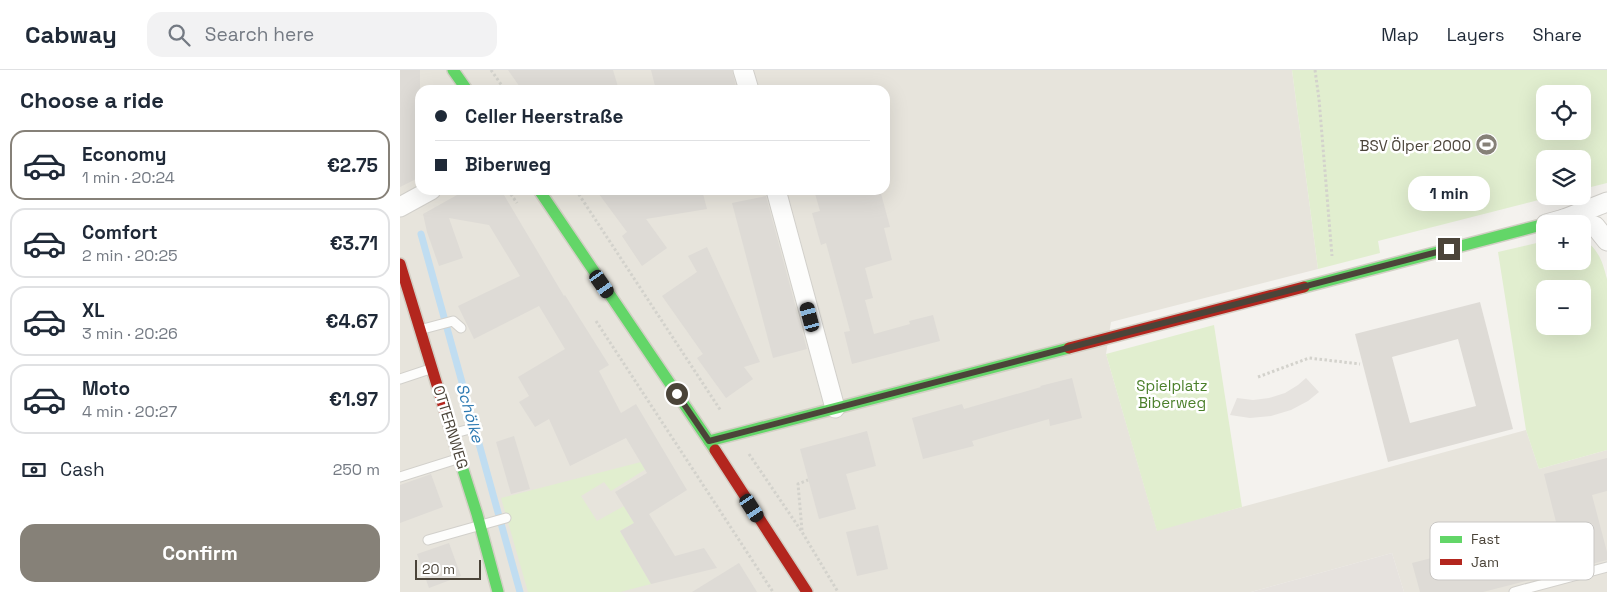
<!DOCTYPE html>
<meta charset="utf-8">
<style>
:root{--surface:#fff;--page:#f2f2f3;--text:#1f2937;--muted:#747a83;--line:#e0e1e3;--accent:#868178}
body{margin:0;font-family:"Space Grotesk",sans-serif;background:var(--page);color:var(--text);height:100vh;display:flex;flex-direction:column;font-size:19px;white-space:nowrap}
*{box-sizing:border-box;margin:0}
p{font-size:16px;color:var(--muted)}
.icon{flex:none;width:28px;height:28px;fill:none;stroke:currentColor;stroke-width:2;stroke-linecap:round;stroke-linejoin:round}
.map{position:relative;flex:1;overflow:hidden}
.panel{display:flex;flex-direction:column;background:var(--surface);width:400px}
.panel>*{flex:none}
.guide{position:absolute;left:15px;top:15px;width:475px;height:110px;border-radius:15px;box-shadow:0 5px 20px #0002;display:grid;align-content:center;height:110px;padding:0 20px;background:var(--surface)}
.controls{position:absolute;left:1136px;top:15px;display:grid;gap:10px}
.controls a{display:grid;place-items:center;width:55px;height:55px;border-radius:10px;background:var(--surface);box-shadow:0 5px 20px #0002;font-size:25px}
.scale{position:absolute;left:15px;bottom:12px;width:66px;box-sizing:border-box;padding-left:5px;border:2px solid #4b4439;border-top:0;font-size:14px;line-height:18px;white-space:nowrap;color:#4b4439;-webkit-text-stroke:4px #fff;paint-order:stroke}
.end{position:absolute;width:22px;height:22px;margin:-11px;border:6px solid #4b4439;background:#fff;box-shadow:0 0 0 2px #fff}
.from{border-radius:50%}
.bubble{position:absolute;height:35px;border-radius:15px;background:var(--surface);box-shadow:0 5px 20px #0002;font-size:16px;font-weight:600;line-height:35px;text-align:center}
.car{position:absolute;width:15px;height:30px;margin:-15px -8px;border-radius:6px;box-shadow:0 0 4px 1px #0007;background:linear-gradient(#222 24%,#8ab4d8 0 40%,#222 0 76%,#8ab4d8 0 86%,#222 0)}
.guide b{display:flex;align-items:center;gap:18px;height:48px;font-size:19px}
.guide b+b{border-top:1px solid var(--line)}
.guide i{width:12px;height:12px;background:var(--text)}
ul{padding:0;list-style:none}
li{display:flex;align-items:center;gap:15px;height:70px;margin:0 10px 8px;padding:0 10px;border:2px solid var(--line);border-radius:15px}
li div{flex:1}
li b{display:block;font-size:19px}
li em{font-style:normal;font-weight:600}
li.active{border-color:var(--accent)}
li>.icon{width:45px;height:45px;stroke-width:1.5}
h2{padding:0 20px;font-size:22px;line-height:60px}
.pay{display:flex;align-items:center;gap:12px;height:55px;padding:0 20px;font-size:19px}
.pay p{margin-inline-start:auto}
.cta{display:flex;gap:10px;margin-top:auto;padding:10px 20px}
.cta a{flex:1;height:58px;border-radius:15px;background:var(--accent);color:#fff;font-size:20px;font-weight:600;line-height:58px;text-align:center}
header{display:flex;align-items:center;gap:30px;box-sizing:border-box;height:70px;padding:0 25px;background:var(--surface);border-bottom:1px solid var(--line)}
header strong{font-size:24px}
nav{display:flex;gap:28px;margin-inline-start:auto;font-size:18px}
.search{width:350px;height:45px;background:var(--page);display:flex;align-items:center;gap:12px;box-sizing:border-box;padding:0 18px;border-radius:15px;color:var(--muted);font-size:19px}
main{display:flex;flex:1;min-height:0}
.map>svg:first-child{display:block}
.residential{fill:#e7e4dc;fill-rule:evenodd}
.industrial{fill:#e6e2de}
.green{fill:#e1eecf;fill-rule:evenodd}
.parking{fill:#e6e3df}
.lines{fill:none;stroke-linecap:round;stroke-linejoin:round}
.stream{stroke:#c0ddf1;stroke-width:7}
.building{fill:#dedbd6;fill-rule:evenodd}
.lane-casing{stroke:#d2d0cb;stroke-width:11}
.street-casing{stroke:#d2d0cb;stroke-width:21}
.fast-casing{stroke:#d3cfc5;stroke-width:14}
.jam-casing{stroke:#d3cfc5;stroke-width:14}
.path{stroke:#d3d2cc;stroke-width:3;stroke-dasharray:2.5 2.5;stroke-linecap:butt}
.lane{stroke:#fdfdfc;stroke-width:9}
.street{stroke:#fdfdfc;stroke-width:19}
.fast{stroke:#63d668;stroke-width:11}
.jam{stroke:#b3261e;stroke-width:11}
.route{stroke:#4b4439;stroke-width:6}
.labels{text-anchor:middle;dominant-baseline:central;stroke-width:5;stroke-linejoin:round;paint-order:stroke}
.poi-label{font-size:15px;fill:#4b4439;stroke:#fff;text-anchor:end}
.park-label{font-size:15px;fill:#4a7f2a;stroke:#fff}
.street-label{font-size:15px;fill:#4b4439;stroke:#fff}
.water-label{font-size:16px;font-style:italic;fill:#2e7ab2;stroke:#fff}
.key{fill:#fff;stroke:#c9c7c4;stroke-width:1}
.key-label{font-size:14px;fill:#4b4439}
</style>
<header>
<strong>Cabway</strong>
<div class="search"><svg class="icon" aria-label="search" viewBox="0 0 24 24"><circle cx="10" cy="10" r="6"/><path d="M15 15l6 6"/></svg>Search here</div>
<nav><a>Map</a><a>Layers</a><a>Share</a></nav>
</header>
<main>
<section class="panel">
<h2>Choose a ride</h2>
<ul>
<li class="active"><svg class="icon" aria-label="car" viewBox="0 0 24 24"><path d="M5 17H2v-5l4-1 3-4h7l3 4 3 1v5h-3M9 17h6M6 11h13"/><circle cx="7" cy="17" r="2"/><circle cx="17" cy="17" r="2"/></svg><div><b>Economy</b><p>1 min · 20:24</p></div><em>€2.75</em></li>
<li><svg class="icon" aria-label="car" viewBox="0 0 24 24"><path d="M5 17H2v-5l4-1 3-4h7l3 4 3 1v5h-3M9 17h6M6 11h13"/><circle cx="7" cy="17" r="2"/><circle cx="17" cy="17" r="2"/></svg><div><b>Comfort</b><p>2 min · 20:25</p></div><em>€3.71</em></li>
<li><svg class="icon" aria-label="car" viewBox="0 0 24 24"><path d="M5 17H2v-5l4-1 3-4h7l3 4 3 1v5h-3M9 17h6M6 11h13"/><circle cx="7" cy="17" r="2"/><circle cx="17" cy="17" r="2"/></svg><div><b>XL</b><p>3 min · 20:26</p></div><em>€4.67</em></li>
<li><svg class="icon" aria-label="car" viewBox="0 0 24 24"><path d="M5 17H2v-5l4-1 3-4h7l3 4 3 1v5h-3M9 17h6M6 11h13"/><circle cx="7" cy="17" r="2"/><circle cx="17" cy="17" r="2"/></svg><div><b>Moto</b><p>4 min · 20:27</p></div><em>€1.97</em></li>
</ul>
<div class="pay"><svg class="icon" aria-label="cash" viewBox="0 0 24 24"><path d="M3 7h18v10H3z"/><circle cx="12" cy="12" r="2"/></svg>Cash<p>250 m</p></div>
<div class="cta"><a>Confirm</a></div>
</section>
<div class="map">
<svg width="1207" height="522" viewBox="0 0 1207 522">
<rect width="100%" height="100%" fill="#f4f2ee"/>
<path class="residential" d="M0,0H892L918,199L711,252L706,284L757,460L1126,360L1139,399L1207,380V522H1004L992,483L851,522H0ZM20,20H485V120H20Z"/>
<path class="industrial" d="M992,483L1004,522H851Z"/>
<g class="green">
<path d="M892,0H1207V113L1183,119L1182,89H1145V126H1154L978,171L980,183L918,199ZM1145,24H1182V61H1145Z"/>
<path d="M1183,168C1199,181 1202,190 1207,209V380L1139,399L1126,360L1098,182L1145,171V191H1182ZM1145,219H1182V256H1145Z"/>
<path d="M814,255L842,437L757,461L706,284Z"/>
<path d="M241,392L246,399L211,421L204,412L181,426L197,451L224,436L234,453L220,461L251,514L220,522H128L101,428Z"/>
</g>
<path class="parking" d="M906,308L919,322L908,331L891,340L871,346L850,348L830,345L837,328L853,330L869,328L885,323L898,315Z"/>
<g class="lines">
<path class="stream" d="M21,164L120,522"/>
</g>
<g class="building">
<path d="M0,0H20V107L0,117Z"/>
<path d="M108,0H213L219,20H122Z"/>
<path d="M251,0H332L337,20H256Z"/>
<path d="M66,120H101L164,226L165,225L209,295L199,301L221,343L236,334L287,420L249,444L275,486L304,478L317,498L251,514L220,461L234,453L215,422L247,403L226,368L170,396L149,349L135,357L119,332L129,326L118,307L165,279L139,236L74,269L58,236L120,206L89,155L49,148L63,188L39,196L27,162L23,144Z"/>
<path d="M196,120H302L307,139L246,149L267,178L242,196L222,166L227,162Z"/>
<path d="M414,120H480L490,157L484,158L492,190L465,198L473,228L465,230L474,264L510,254L509,251L533,245L540,271L452,294L444,262L450,261L426,173L421,175L412,143L420,141Z"/>
<path d="M366,126L407,279L373,288L332,133Z"/>
<path d="M307,177L360,292L344,297L353,309L326,328L297,288L303,284L262,226L297,202L288,186Z"/>
<path d="M1080,232L1113,359L988,392L955,264ZM1058,269L1076,336L1010,353L992,287Z"/>
<path d="M672,308L682,348L650,356L649,349L572,371L574,376L523,389L512,348L562,334L564,339L641,317L640,316Z"/>
<path d="M467,361L476,396L446,404L456,439L419,449L400,379Z"/>
<path d="M114,366L130,419L111,424L96,372Z"/>
<path d="M1207,388V421L1192,425L1207,482V490L1083,522H1020L1012,493L1157,456L1144,404Z"/>
<path d="M31,404L43,437L0,453V415Z"/>
<path d="M478,455L488,499L457,506L446,462Z"/>
<path d="M49,473L61,506L29,518L17,484Z"/>
<path d="M339,493L357,522H292Z"/>
</g>
<g class="lines">
<defs>
<g id="lane">
<path d="M23,259L53,251L61,258"/>
<path d="M0,309L30,299"/>
<path d="M55,363L77,357"/>
<path d="M0,407L57,389"/>
<path d="M28,470L106,448"/>
<path d="M1114,522L1207,497"/>
</g>
<g id="street">
<path d="M343,0L349,20"/>
<path d="M376,120L435,338"/>
<path d="M0,137L31,120"/>
<path d="M1164,149L1195,156L1207,171"/>
<path d="M1146,154L1164,149L1207,132"/>
</g>
<g id="fast">
<path d="M53,0L67,20"/>
<path d="M139,120L315,380"/>
<path d="M904,217L1145,154"/>
<path d="M309,371L669,278"/>
<path d="M59,387L77,444L98,522"/>
</g>
<g id="jam">
<path d="M0,194L59,387"/>
<path d="M669,278L904,217"/>
<path d="M315,380L407,522"/>
</g>
</defs>
<use href="#lane" class="lane-casing"/>
<use href="#street" class="street-casing"/>
<use href="#fast" class="fast-casing"/>
<use href="#jam" class="jam-casing"/>
<g class="path">
<path d="M91,0L105,20"/>
<path d="M915,0L919,29L932,186"/>
<path d="M108,120L117,133"/>
<path d="M176,120L321,341"/>
<path d="M196,251L373,522"/>
<path d="M858,307L909,288L960,294"/>
<path d="M349,384L402,462L438,522"/>
<path d="M402,460L398,414L408,410"/>
</g>
<use href="#lane" class="lane"/>
<use href="#street" class="street"/>
<use href="#fast" class="fast"/>
<use href="#jam" class="jam"/>
</g>
<g class="lines">
<path class="route" d="M277,324L309,371L1049,179"/>
</g>
<defs>
<symbol id="stadium-disc" viewBox="-11 -11 22 22"><circle r="9.5" fill="#868178" stroke="#fff"/><path d="M0-5a6.5 5 0 1 0 0 10a6.5 5 0 1 0 0-10ZM-3.5-1.8h7v3.6h-7Z" fill="#fff"/></symbol>
</defs>
<g fill-rule="evenodd">
<use href="#stadium-disc" x="1074" y="62" width="25" height="25"/>
</g>
<g class="labels">
<g class="poi-label">
<text x="1071" y="75">BSV Ölper 2000</text>
</g>
<g class="park-label">
<text x="772" y="315">Spielplatz<tspan x="772" dy="17">Biberweg</tspan></text>
</g>
<g class="street-label">
<text transform="translate(51 357) rotate(73)">OTTERNWEG</text>
</g>
<g class="water-label">
<text transform="translate(70 343) rotate(74)">Schölke</text>
</g>
</g>
<rect x="1030" y="452" width="164" height="58" rx="8" class="key"/>
<rect x="1040" y="466" width="22" height="7" fill="#63d668"/>
<rect x="1040" y="489" width="22" height="6" fill="#b3261e"/>
<g class="key-label">
<text x="1071" y="474">Fast</text>
<text x="1071" y="497">Jam</text>
</g>
</svg>
<div class="controls">
<a><svg class="icon" aria-label="locate" viewBox="0 0 24 24"><circle cx="12" cy="12" r="6"/><path d="M12 2v4M12 18v4M2 12h4M18 12h4"/></svg></a>
<a><svg class="icon" aria-label="layers" viewBox="0 0 24 24"><path d="M12 4l9 5-9 5-9-5zM3 14l9 5 9-5"/></svg></a>
<a>+</a>
<a>−</a>
</div>
<div class="scale">20 m</div>
<i class="end from" style="left:277px;top:324px"></i>
<i class="end" style="left:1049px;top:179px"></i>
<div class="bubble" style="left:1008px;top:106px;width:82px">1 min</div>
<i class="car" style="left:202px;top:214px;rotate:145deg"></i>
<i class="car" style="left:410px;top:247px;rotate:345deg"></i>
<i class="car" style="left:352px;top:438px;rotate:147deg"></i>
<div class="guide">
<b><i class="from"></i>Celler Heerstraße</b>
<b><i></i>Biberweg</b>
</div>
</div>
</main>
